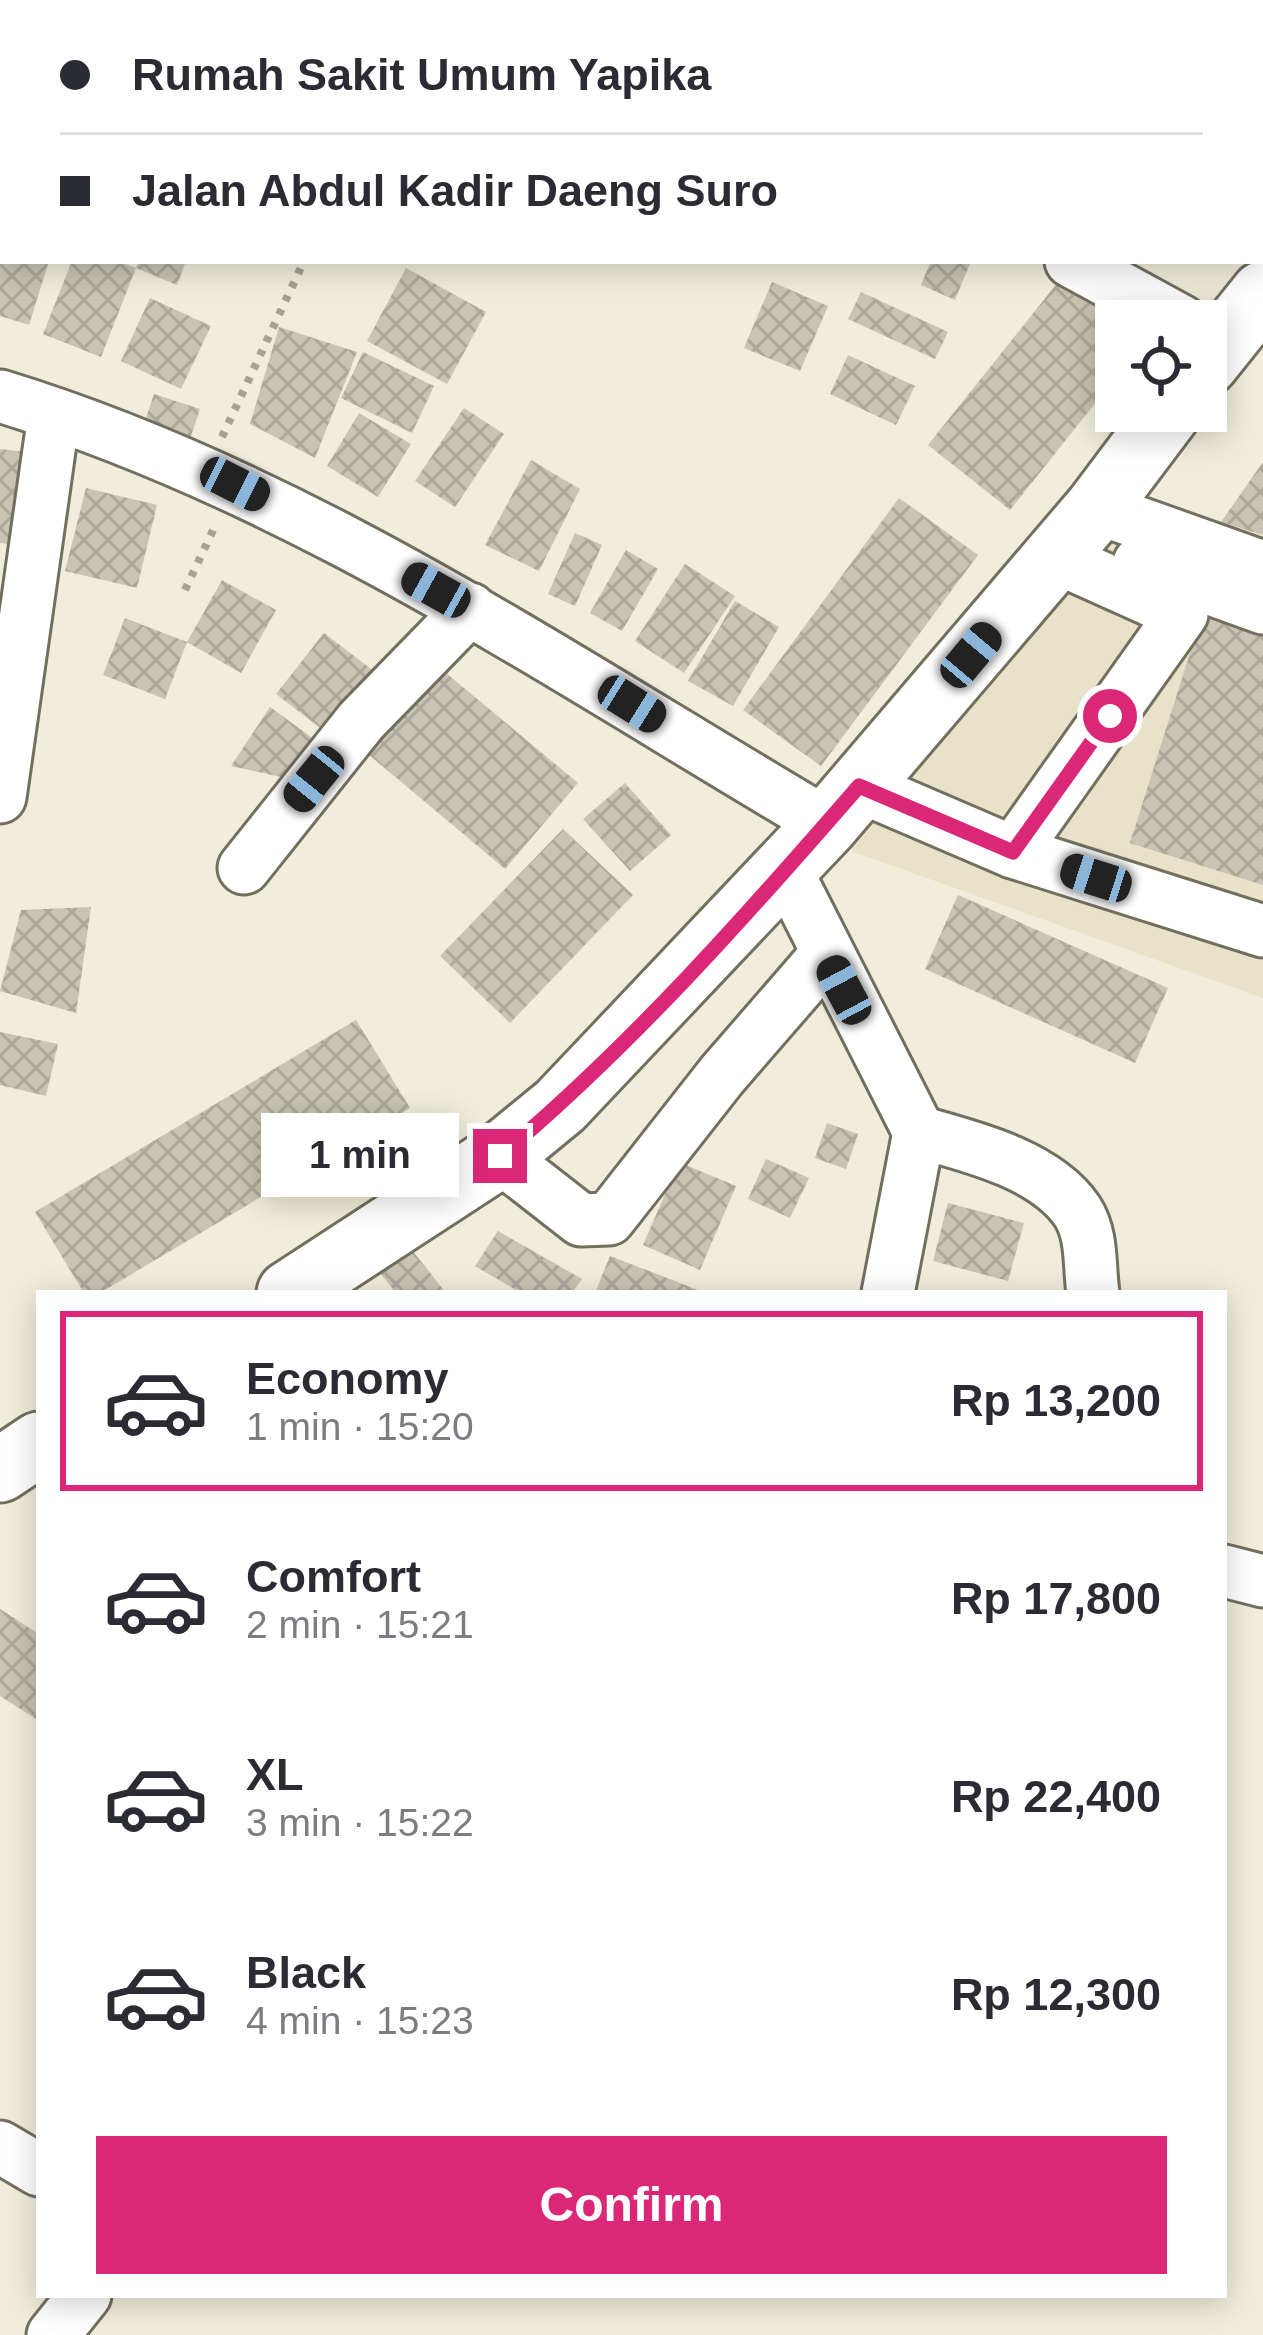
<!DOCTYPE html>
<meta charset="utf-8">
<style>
:root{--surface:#fff;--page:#f7f7f7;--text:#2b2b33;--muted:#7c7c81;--line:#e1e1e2;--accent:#db2777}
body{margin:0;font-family:Helvetica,sans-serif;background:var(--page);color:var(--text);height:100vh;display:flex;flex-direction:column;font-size:45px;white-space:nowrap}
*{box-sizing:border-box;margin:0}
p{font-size:39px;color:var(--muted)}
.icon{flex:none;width:66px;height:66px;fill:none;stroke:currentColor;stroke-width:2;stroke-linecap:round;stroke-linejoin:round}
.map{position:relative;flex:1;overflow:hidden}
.details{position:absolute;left:36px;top:1290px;width:1191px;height:1008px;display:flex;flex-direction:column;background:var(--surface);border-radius:0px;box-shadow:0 6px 30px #0003}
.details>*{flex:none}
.banner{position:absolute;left:0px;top:0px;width:1263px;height:264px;box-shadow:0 6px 30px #0003;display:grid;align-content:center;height:264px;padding:0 60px;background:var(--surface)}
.fabs{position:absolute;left:1095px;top:300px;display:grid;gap:24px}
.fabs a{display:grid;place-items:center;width:132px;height:132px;border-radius:0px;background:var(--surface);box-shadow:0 6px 30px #0003;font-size:60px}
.end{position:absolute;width:54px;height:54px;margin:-27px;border:15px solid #db2777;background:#fff;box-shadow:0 0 0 6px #fff}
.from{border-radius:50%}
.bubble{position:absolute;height:84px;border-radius:0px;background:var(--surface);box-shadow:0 6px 30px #0003;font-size:39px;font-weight:700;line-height:84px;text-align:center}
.car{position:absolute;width:36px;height:72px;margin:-36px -18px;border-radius:15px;box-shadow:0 0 9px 3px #0007;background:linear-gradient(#222 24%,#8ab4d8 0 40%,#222 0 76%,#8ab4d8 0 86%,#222 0)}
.banner b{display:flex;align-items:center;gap:42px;height:114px;font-size:45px}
.banner b+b{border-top:3px solid var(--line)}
.banner i{width:30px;height:30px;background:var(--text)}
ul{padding:21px 0 0;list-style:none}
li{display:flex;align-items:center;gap:36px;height:180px;margin:0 24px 18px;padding:0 36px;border:6px solid transparent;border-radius:0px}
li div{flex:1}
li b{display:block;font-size:45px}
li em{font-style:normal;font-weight:700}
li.on{border-color:var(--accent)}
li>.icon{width:108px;height:108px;stroke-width:1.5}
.cta{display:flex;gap:24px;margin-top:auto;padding:24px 60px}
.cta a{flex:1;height:138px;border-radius:0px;background:var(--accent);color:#fff;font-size:48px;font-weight:700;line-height:138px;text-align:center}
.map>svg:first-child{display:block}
.built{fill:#e8e2c8}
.building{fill:url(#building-cross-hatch)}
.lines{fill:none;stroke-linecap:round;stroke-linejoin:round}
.minor-casing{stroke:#736f5f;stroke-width:57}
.major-casing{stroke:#736f5f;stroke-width:69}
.path{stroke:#a5a294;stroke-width:8;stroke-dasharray:6 9;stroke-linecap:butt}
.minor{stroke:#fff;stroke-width:51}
.major{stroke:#fff;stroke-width:63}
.route{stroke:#db2777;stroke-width:15}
</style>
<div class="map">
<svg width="1263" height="2335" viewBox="0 0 1263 2335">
<defs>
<pattern id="building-cross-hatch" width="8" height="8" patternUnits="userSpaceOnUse" patternTransform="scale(3)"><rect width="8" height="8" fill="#c8c3b2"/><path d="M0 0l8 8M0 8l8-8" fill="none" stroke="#aca798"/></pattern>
</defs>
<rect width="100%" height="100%" fill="#f1eddb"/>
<path class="built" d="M1109,537L1263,584V998L851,851Z"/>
<g class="building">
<path d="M0,261H49L29,325L0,316Z"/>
<path d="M72,261H118L136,268L101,357L43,334Z"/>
<path d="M139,261H186L177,285L136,268Z"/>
<path d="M931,261H971L955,300L921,285Z"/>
<path d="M406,268L486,312L447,384L367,341Z"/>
<path d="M1066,272L1127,321H1116V377L1010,510L928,445Z"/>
<path d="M772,282L828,306L800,371L744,348Z"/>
<path d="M861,292L948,332L935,359L848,319Z"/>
<path d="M150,298L211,326L181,389L121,361Z"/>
<path d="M279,327L357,352L315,458L250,424Z"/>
<path d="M363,352L434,386L412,433L341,398Z"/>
<path d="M848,355L915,386L896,425L830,394Z"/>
<path d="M154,394L200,409L187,448L141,433Z"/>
<path d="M464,408L504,434L455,507L415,481Z"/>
<path d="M359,413L411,444L378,497L327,466Z"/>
<path d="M0,449L35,453L24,546L0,543Z"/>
<path d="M531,460L580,489L539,571L485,545Z"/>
<path d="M1263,462V535L1221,522Z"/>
<path d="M86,488L157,505L137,588L65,571Z"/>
<path d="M899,498L978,555L821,766L743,710Z"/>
<path d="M575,533L602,545L575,606L548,594Z"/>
<path d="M626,550L658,569L622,631L590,613Z"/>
<path d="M685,564L735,596L684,673L635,641Z"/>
<path d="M1214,577L1263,593V885L1130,843Z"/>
<path d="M222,580L276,610L241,673L187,642Z"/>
<path d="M735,601L779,627L733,706L688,681Z"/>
<path d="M125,618L187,642L165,699L103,675Z"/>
<path d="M324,633L375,672L327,733L276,694Z"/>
<path d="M440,668L578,783L505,869L368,754Z"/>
<path d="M270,707L318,742L290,779L231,766Z"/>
<path d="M625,783L671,835L630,871L583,819Z"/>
<path d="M563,829L633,895L510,1023L440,956Z"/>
<path d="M958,895L1168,988L1135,1063L925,969Z"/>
<path d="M91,907L76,1013L0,991L21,910Z"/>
<path d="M356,1020L410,1108L100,1293H84L35,1212Z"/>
<path d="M0,1032L58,1044L46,1096L0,1085Z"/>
<path d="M827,1123L858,1134L846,1169L815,1158Z"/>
<path d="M766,1159L809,1178L790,1218L748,1199Z"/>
<path d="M679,1162L736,1186L700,1270L643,1245Z"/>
<path d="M948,1203L1024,1223L1008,1281L933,1261Z"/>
<path d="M498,1231L582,1279L572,1293H521L475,1266Z"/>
<path d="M408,1245L446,1293H396L377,1269Z"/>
<path d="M610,1256L706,1293H595Z"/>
<path d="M0,1609L39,1634V1721L0,1696Z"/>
</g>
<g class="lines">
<defs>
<g id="minor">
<path d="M398,0L404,3"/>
<path d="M471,3L472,0"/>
<path d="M1071,261L1181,321"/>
<path d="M0,396C301,488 558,666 827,824"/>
<path d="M1097,508L1263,567"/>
<path d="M1139,563L1263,608"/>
<path d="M859,786L1013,852L1263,931"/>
<path d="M0,797L54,415"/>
<path d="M1013,852L1182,614L1055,557"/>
<path d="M244,868L361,721L470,609"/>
<path d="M786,870L919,1132L888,1293"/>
<path d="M919,1132C969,1146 1045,1164 1077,1211C1093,1235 1089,1266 1093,1293"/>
<path d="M499,1156L581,1220L609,1219L722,1075L826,955"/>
<path d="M1224,1571L1263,1581"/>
<path d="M0,2147L39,2170"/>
<path d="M53,2335L85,2295"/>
</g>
<g id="major">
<path d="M1206,364L1263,293"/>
<path d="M289,1293L499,1156L560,1106L827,824L1097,508L1170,411"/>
<path d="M0,1470L39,1444"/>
</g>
</defs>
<use href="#minor" class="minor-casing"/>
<use href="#major" class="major-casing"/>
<g class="path">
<path d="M222,437L304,261"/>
<path d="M185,590L216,524"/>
</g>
<use href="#minor" class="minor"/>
<use href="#major" class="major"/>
</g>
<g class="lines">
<path class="route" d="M500,1156C631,1046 747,915 859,786L1013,852L1110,716"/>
</g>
</svg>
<div class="fabs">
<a><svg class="icon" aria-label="locate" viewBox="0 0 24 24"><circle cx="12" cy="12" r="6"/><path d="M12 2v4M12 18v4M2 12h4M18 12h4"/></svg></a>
</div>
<i class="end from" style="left:1110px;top:716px"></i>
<i class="end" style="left:500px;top:1156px"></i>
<div class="bubble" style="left:261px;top:1113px;width:198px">1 min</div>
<i class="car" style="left:235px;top:484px;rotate:117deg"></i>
<i class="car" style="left:436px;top:590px;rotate:299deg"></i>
<i class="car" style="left:971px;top:655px;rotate:40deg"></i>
<i class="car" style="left:632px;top:704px;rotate:122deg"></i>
<i class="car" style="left:314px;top:779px;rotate:219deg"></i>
<i class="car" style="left:1096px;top:878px;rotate:288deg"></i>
<i class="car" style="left:844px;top:990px;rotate:332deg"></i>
<div class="banner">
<b><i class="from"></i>Rumah Sakit Umum Yapika</b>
<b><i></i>Jalan Abdul Kadir Daeng Suro</b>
</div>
<section class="details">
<ul>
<li class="on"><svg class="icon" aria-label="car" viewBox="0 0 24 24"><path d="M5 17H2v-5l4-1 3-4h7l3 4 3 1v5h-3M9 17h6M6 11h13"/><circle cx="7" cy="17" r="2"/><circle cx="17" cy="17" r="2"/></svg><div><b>Economy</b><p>1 min · 15:20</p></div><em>Rp 13,200</em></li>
<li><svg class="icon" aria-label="car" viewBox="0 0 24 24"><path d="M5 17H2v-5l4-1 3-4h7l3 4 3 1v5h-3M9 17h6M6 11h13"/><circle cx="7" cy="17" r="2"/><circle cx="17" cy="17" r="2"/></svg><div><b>Comfort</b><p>2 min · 15:21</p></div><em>Rp 17,800</em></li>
<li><svg class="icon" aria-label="car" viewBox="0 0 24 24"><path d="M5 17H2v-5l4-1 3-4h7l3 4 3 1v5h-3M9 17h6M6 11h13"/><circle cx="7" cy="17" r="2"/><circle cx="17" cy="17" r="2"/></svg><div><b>XL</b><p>3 min · 15:22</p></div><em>Rp 22,400</em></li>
<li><svg class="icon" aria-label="car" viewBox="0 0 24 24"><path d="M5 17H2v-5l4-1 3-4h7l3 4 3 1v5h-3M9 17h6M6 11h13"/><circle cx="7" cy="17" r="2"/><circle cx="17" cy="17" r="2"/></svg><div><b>Black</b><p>4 min · 15:23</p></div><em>Rp 12,300</em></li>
</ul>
<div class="cta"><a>Confirm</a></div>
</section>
</div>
